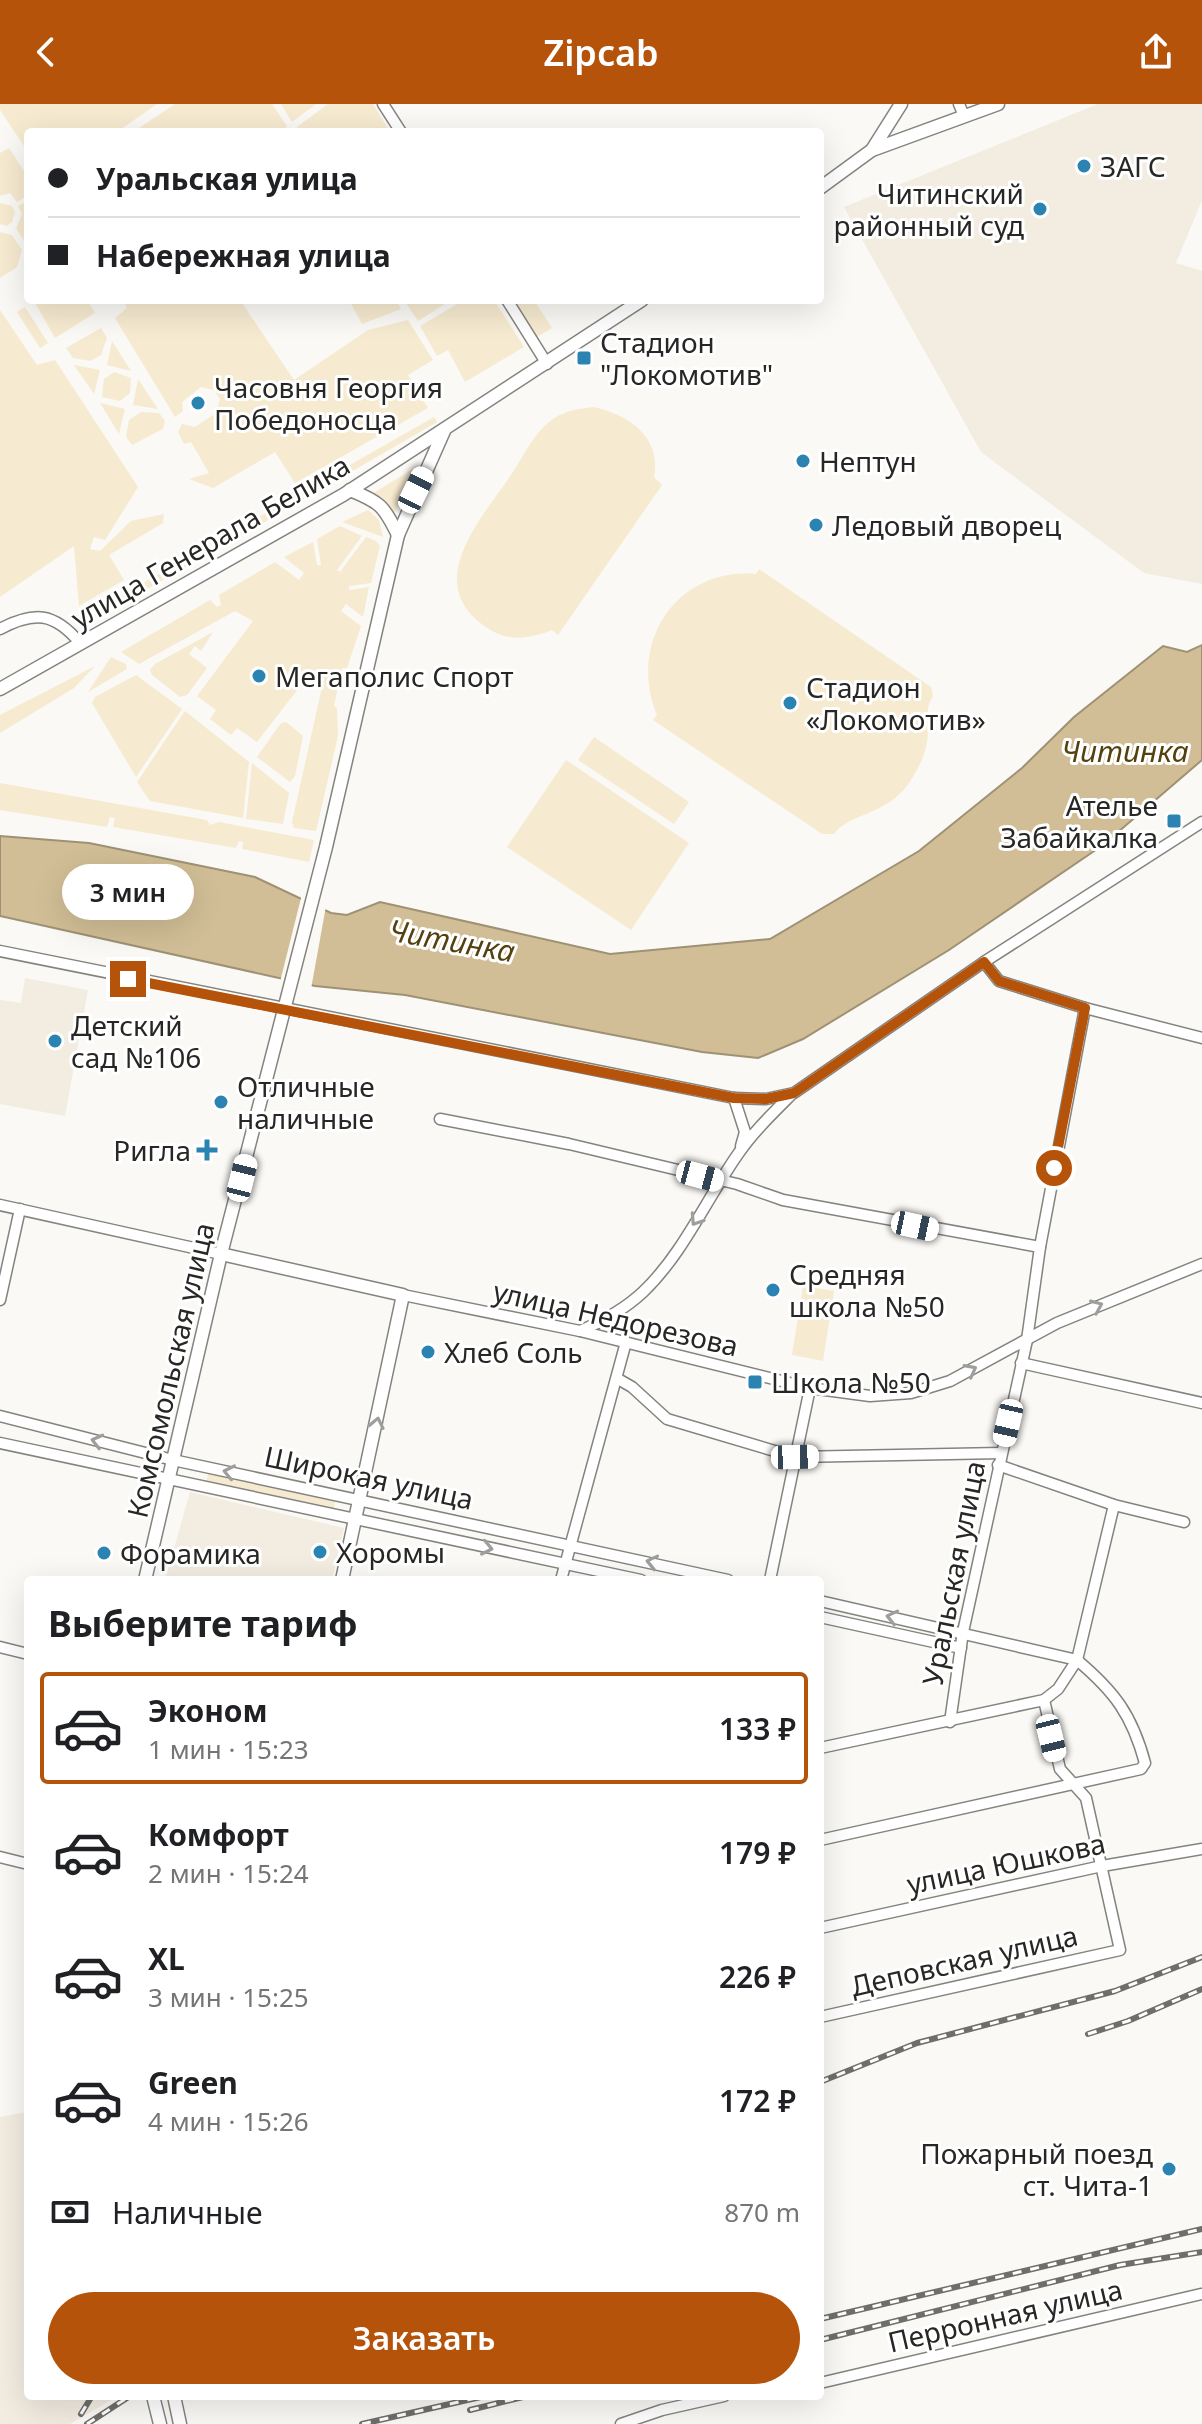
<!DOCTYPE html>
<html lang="ru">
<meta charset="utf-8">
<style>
:root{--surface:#fff;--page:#f6f6f6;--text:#202124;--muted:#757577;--line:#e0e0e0;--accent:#b45309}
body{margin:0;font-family:"Noto Sans",sans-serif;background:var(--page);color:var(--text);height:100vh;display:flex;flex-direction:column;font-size:30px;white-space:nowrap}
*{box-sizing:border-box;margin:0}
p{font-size:26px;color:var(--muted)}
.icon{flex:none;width:44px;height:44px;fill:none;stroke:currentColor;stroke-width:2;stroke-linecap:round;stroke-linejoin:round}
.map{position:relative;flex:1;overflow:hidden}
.details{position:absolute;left:24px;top:1472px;width:800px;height:824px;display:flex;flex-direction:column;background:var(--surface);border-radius:8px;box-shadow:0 8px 32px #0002}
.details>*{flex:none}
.top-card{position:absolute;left:24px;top:24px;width:800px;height:176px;border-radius:8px;box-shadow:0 8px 32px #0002;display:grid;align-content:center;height:176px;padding:0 24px;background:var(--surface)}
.end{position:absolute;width:36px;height:36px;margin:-18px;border:10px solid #b45309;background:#fff;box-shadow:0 0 0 4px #fff}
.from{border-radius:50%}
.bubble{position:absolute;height:56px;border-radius:28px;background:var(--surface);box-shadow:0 8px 32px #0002;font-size:26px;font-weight:600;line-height:56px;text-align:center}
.car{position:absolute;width:24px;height:48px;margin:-24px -12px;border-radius:10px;box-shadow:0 0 6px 2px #0007;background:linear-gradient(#fff 24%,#345 0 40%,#fff 0 76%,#345 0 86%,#fff 0)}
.top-card b{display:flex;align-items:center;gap:28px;height:76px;font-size:30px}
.top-card b+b{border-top:2px solid var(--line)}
.top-card i{width:20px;height:20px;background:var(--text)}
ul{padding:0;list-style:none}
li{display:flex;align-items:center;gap:24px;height:112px;margin:0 16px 12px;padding:0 8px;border:4px solid transparent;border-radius:8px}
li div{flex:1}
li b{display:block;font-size:30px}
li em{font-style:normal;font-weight:600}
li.active{border-color:var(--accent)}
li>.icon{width:72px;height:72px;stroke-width:1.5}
h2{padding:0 24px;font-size:36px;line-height:96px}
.pay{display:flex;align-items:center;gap:20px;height:88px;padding:0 24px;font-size:30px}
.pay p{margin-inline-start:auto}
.cta{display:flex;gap:16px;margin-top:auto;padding:16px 24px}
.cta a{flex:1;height:92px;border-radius:48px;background:var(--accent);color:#fff;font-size:32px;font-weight:600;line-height:92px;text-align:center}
header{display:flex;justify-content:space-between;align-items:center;height:104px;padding:0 24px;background:var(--accent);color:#fff;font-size:36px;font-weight:600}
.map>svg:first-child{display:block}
.built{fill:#f2ece1}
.green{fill:#f6ead0}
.water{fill:#d1be96;stroke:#9e9174;stroke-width:2}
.pier{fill:#fbf9f5}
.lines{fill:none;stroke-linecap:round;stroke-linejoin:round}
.minor-casing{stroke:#84837f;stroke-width:13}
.major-casing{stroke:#84837f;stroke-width:15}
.minor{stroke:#fff;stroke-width:10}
.major{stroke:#fff;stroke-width:12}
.rail-casing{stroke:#6e6e6b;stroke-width:6}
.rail{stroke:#fff;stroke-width:3;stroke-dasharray:9;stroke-linecap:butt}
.oneway{stroke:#9e9e9d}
.route{stroke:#b45309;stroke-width:10}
.poi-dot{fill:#2b83b1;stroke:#fff;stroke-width:3}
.labels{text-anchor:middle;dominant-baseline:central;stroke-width:6;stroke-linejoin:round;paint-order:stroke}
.poi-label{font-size:28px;fill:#272725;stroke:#fff;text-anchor:start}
.street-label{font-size:28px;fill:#272725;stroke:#fff}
.water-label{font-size:30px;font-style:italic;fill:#55410f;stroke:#fff}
</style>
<header><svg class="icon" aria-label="back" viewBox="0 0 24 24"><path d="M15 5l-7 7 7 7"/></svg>Zipcab<svg class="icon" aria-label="share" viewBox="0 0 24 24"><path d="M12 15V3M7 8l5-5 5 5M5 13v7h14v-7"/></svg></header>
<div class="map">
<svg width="1202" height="2320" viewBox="0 0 1202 2320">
<rect width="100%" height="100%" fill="#fbf9f5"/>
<g class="built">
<path d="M1098,0H1202V96L1176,159L1202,167V480L1144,469L981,348L844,103Z"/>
<path d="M25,874L88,886L65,1012L0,1000V896L21,899Z"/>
<path d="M190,1388L344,1424L332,1476H165Z"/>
<path d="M26,2008L28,2292H118L70,2320H0V2013Z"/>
</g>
<g class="green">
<path d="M0,0H157L117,28H28V48L0,6Z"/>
<path d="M175,0H272L287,22L283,28H133Z"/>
<path d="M281,0H316L292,18Z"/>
<path d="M328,0H373L390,28H301L297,23Z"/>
<path d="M9,44L28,73V91L17,98L10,89L0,92V49Z"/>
<path d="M28,97V142L16,125L22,110L18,102Z"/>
<path d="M0,99L12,102L15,108L12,118L7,122L0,120Z"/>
<path d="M0,128L12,131L22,146L17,163L0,174Z"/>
<path d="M87,196L95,209L55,234L34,197Z"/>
<path d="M123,196H240L294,276L368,226L408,216L433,256L408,271L428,304L295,379L275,348L213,384L189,375L209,369L191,338L184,340L178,328L182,320L195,323L216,309L220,295L214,286L201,283L182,298L183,307L175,313L115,214L127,204Z"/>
<path d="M349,196H396L401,205L362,220Z"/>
<path d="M404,196H451L418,217Z"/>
<path d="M464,196H494L524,243L465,278L448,246L437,252L420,222Z"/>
<path d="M511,196H534L552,224L535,234Z"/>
<path d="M25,203L48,239L40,244L17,208Z"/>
<path d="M0,206L37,261L55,256L138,383L105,436L94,433L90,445L100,447L131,417L164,410L163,419L109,451L124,476L79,502L74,442L0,493Z"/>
<path d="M101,224L107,234L101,251L90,257L73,254L66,244Z"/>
<path d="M112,237L131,267L107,261Z"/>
<path d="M74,261L100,266L94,290Z"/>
<path d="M114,268L131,274L130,289L120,297L102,293L104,275Z"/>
<path d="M138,275L158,305L133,301Z"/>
<path d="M100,299L125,305L119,330Z"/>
<path d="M593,303C628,310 662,333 654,373L662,381L558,531L552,526C527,536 505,538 483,521C424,478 480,416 509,374C521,357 532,332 548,319C561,307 577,305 593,303Z"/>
<path d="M141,308L159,309L165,317L163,325L132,341L126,333L129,316Z"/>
<path d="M434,313L437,318L225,441L215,438Z"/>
<path d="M418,362L392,414L372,390Z"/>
<path d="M368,406L379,416L383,433L342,418Z"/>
<path d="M340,422L362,432L337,466L340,468L366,433L376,437L380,442L371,479L349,482V486L369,483L363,513L346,500L341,507L361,522L347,564H342L334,602L337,604L338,632L316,727L294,724L292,718L324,574L312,567L257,638L237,624L231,631L210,615L216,606L197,592L253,517L235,507L139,560L121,548L210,496L217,503L221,501L219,491L275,458L299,476L304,469L284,453L313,438L317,461H321L317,435Z"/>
<path d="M208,442L202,454L95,514H82Z"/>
<path d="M759,465L931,583L933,592C923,608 930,621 927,639C924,654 917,667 909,679C886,712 849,709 834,730H822L653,616L657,611C627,539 677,463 756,470Z"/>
<path d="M213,528L201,547L195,542L189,550L207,564L187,591L180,593L152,571L150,566L155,560Z"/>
<path d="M111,553L126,560L127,565L88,588Z"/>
<path d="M95,562L74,584L0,629V611Z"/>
<path d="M136,571L182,605L136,673L92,599L95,593Z"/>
<path d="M185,607L249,658L243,714L150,697L137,678Z"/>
<path d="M286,618L303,632L295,672L290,678L257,653L281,619Z"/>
<path d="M594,633L689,698L674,720L578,656Z"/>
<path d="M566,656L689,739L631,826L507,743Z"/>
<path d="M252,659L289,689L283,720L246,715Z"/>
<path d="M0,679L207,716L210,721L219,718L314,736L309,758L242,745L243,738L239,737L236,744L113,723L115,714L110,713L107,723L0,706Z"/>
<path d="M803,1182L834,1187L823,1257L792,1251Z"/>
<path d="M209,1366L336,1394L332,1411L205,1383Z"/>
</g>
<path class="water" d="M1202,541V656L1103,741L949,846L803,935L758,954L702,948L405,891L315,882L0,812V732L89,739L255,773L331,809L347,811L380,798L610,850L770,835L919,747L1022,664L1074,613L1163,542L1187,548Z"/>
<path class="pier" d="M302,790L326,802L311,885L280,878Z"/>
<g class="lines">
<defs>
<g id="minor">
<path d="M383,0L401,28"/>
<path d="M959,0L964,12"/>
<path d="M507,196L547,260"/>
<path d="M0,525C34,507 54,508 80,539"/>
<path d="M0,847L734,994L766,995L794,989L984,858L1202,718"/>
<path d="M984,858L999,877L1085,904L1202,934"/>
<path d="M734,994L745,1028L741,1042"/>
<path d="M440,1015L569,1040L737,1080L783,1096L1040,1143"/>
<path d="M0,1101L221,1150"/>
<path d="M403,1191L580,1227L810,1284L870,1292L911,1289L950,1277L1057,1219L1202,1160"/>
<path d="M0,1196L20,1105"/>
<path d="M580,1227C603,1217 625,1205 643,1188C683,1150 707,1094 738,1050C754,1027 773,1009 792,990"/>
<path d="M1021,1259L1202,1299"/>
<path d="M618,1275L632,1283L667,1315L795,1353L1001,1349"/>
<path d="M0,1312L173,1356L728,1476"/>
<path d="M0,1339L641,1476"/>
<path d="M998,1361L1114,1401L1184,1418"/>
<path d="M561,1476L626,1238"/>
<path d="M770,1476L810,1284"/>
<path d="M820,1497L1077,1556C1115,1588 1132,1611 1145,1659L1141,1665L820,1736"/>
<path d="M820,1513L961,1544"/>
<path d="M0,1543L28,1550"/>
<path d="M950,1618L963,1528L1027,1236L1040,1143L1085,904"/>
<path d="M820,1644L1044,1596L1058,1585L1077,1556L1114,1401"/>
<path d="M0,1753L28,1760"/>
<path d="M820,1824L1102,1762L1202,1745"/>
<path d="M820,1913L1120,1846L1086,1694L1060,1665L1044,1596"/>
<path d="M820,2279L1201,2190"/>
<path d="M621,2320L662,2306L724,2292"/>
</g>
<g id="major">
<path d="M872,46L998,0"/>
<path d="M820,84L872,46L901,0"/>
<path d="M350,386C380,398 384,402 398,431"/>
<path d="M0,585L343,391L642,196"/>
<path d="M221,1150L403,1191L342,1476"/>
<path d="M145,1476L221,1150L326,743L398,431L444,327"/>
<path d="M153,2292L160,2320"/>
<path d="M174,2292L180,2320"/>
</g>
</defs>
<use href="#minor" class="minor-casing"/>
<use href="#major" class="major-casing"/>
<use href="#minor" class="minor"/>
<use href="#major" class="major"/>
<defs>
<g id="rail">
<path d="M1088,1930L1128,1917L1202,1885"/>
<path d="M820,1978L917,1939L1115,1887L1202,1853"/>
<path d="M820,2215L1202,2125"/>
<path d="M820,2236L1120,2161L1202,2148"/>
<path d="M470,2306L527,2292"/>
<path d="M81,2310L92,2292"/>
<path d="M87,2320L130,2292"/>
<path d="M362,2320L485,2292"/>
</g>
</defs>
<use href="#rail" class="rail-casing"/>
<use href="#rail" class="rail"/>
</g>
<defs><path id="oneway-chevron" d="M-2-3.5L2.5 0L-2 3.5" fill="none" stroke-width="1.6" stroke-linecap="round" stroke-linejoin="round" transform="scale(2)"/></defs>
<g class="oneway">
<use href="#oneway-chevron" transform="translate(696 1116) rotate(123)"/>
<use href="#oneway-chevron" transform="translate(1097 1202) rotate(-23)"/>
<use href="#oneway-chevron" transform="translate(971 1266) rotate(-28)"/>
<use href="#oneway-chevron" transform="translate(377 1319) rotate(-78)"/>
<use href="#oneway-chevron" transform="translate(97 1337) rotate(-166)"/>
<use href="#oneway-chevron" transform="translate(229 1368) rotate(-168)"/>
<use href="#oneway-chevron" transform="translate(487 1444) rotate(12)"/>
<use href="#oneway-chevron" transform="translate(652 1458) rotate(-167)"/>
<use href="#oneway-chevron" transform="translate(892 1513) rotate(-167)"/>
</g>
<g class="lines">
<path class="route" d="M128,875L734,994L766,995L794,989L984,858L999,877L1085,904L1054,1064"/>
</g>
<g class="poi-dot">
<circle cx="1084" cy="62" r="8"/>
<circle cx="1040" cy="105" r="8"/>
<rect x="576" y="246" width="16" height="16" rx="4"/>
<circle cx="198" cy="299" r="8"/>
<circle cx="803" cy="357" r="8"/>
<circle cx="816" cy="421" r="8"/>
<circle cx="259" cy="572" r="8"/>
<circle cx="790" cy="599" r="8"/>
<rect x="1166" y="709" width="16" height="16" rx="4"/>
<circle cx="55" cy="937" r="8"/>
<circle cx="221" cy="998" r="8"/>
<path d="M203 1034h8v8h8v8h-8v8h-8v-8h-8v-8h8z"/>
<circle cx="773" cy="1186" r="8"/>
<circle cx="428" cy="1248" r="8"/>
<rect x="747" y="1270" width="16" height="16" rx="4"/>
<circle cx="320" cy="1448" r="8"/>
<circle cx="104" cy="1449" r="8"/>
<circle cx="1169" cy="2065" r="8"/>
</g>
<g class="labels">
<g class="poi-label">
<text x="1100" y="62">ЗАГС</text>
<text x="1024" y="89" text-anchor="end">Читинский<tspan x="1024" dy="32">районный суд</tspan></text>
<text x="600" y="238">Стадион<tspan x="600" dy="32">"Локомотив"</tspan></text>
<text x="214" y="283">Часовня Георгия<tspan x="214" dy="32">Победоносца</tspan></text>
<text x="819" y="357">Нептун</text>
<text x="832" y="421">Ледовый дворец</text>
<text x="275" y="572">Мегаполис Спорт</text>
<text x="806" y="583">Стадион<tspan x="806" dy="32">«Локомотив»</tspan></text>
<text x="1158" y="701" text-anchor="end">Ателье<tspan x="1158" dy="32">Забайкалка</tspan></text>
<text x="71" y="921">Детский<tspan x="71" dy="32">сад №106</tspan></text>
<text x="237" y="982">Отличные<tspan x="237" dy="32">наличные</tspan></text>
<text x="191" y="1046" text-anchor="end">Ригла</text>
<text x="789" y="1170">Средняя<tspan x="789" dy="32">школа №50</tspan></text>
<text x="444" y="1248">Хлеб Соль</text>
<text x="771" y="1278">Школа №50</text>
<text x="336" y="1448">Хоромы</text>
<text x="120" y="1449">Форамика</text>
<text x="1153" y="2049" text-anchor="end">Пожарный поезд<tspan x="1153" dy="32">ст. Чита-1</tspan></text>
</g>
<g class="street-label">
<text transform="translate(210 437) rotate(-30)">улица Генерала Белика</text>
<text transform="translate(616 1214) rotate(13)">улица Недорезова</text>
<text transform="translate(170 1266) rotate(-77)">Комсомольская улица</text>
<text transform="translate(369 1373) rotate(12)">Широкая улица</text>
<text transform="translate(953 1469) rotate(-79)">Уральская улица</text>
<text transform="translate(1006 1759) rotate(-12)">улица Юшкова</text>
<text transform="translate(964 1856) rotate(-13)">Деповская улица</text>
<text transform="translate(1005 2211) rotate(-13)">Перронная улица</text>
</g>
<g class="water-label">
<text x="1125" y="646">Читинка</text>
<text transform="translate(452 836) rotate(10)">Читинка</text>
</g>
</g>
</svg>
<i class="end from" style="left:1054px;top:1064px"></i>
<i class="end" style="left:128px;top:875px"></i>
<div class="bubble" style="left:62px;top:760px;width:132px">3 мин</div>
<i class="car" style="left:416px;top:386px;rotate:26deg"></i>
<i class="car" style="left:700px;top:1072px;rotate:105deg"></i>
<i class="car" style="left:242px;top:1074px;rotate:14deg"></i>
<i class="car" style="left:915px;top:1122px;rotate:102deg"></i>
<i class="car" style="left:1008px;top:1319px;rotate:193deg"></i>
<i class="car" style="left:795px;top:1353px;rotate:89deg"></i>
<i class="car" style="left:1051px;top:1634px;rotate:166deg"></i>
<div class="top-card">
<b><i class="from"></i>Уральская улица</b>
<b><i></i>Набережная улица</b>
</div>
<section class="details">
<h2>Выберите тариф</h2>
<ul>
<li class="active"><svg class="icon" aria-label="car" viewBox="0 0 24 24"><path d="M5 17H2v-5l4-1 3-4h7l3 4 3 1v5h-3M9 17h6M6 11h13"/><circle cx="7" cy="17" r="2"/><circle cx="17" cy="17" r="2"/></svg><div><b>Эконом</b><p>1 мин · 15:23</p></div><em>133 ₽</em></li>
<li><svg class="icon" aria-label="car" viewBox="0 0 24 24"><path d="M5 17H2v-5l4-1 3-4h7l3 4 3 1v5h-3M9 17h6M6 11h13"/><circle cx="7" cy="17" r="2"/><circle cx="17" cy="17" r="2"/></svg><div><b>Комфорт</b><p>2 мин · 15:24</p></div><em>179 ₽</em></li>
<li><svg class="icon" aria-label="car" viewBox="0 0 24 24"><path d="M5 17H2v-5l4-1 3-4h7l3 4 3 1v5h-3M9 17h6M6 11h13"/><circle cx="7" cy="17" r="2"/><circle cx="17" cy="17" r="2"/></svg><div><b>XL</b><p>3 мин · 15:25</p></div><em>226 ₽</em></li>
<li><svg class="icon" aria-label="car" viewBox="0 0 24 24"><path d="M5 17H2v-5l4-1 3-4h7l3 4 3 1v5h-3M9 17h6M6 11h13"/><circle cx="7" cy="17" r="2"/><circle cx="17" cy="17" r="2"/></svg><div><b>Green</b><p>4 мин · 15:26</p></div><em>172 ₽</em></li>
</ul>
<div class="pay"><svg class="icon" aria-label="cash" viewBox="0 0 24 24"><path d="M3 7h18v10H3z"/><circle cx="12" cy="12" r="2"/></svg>Наличные<p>870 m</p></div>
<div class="cta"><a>Заказать</a></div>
</section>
</div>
